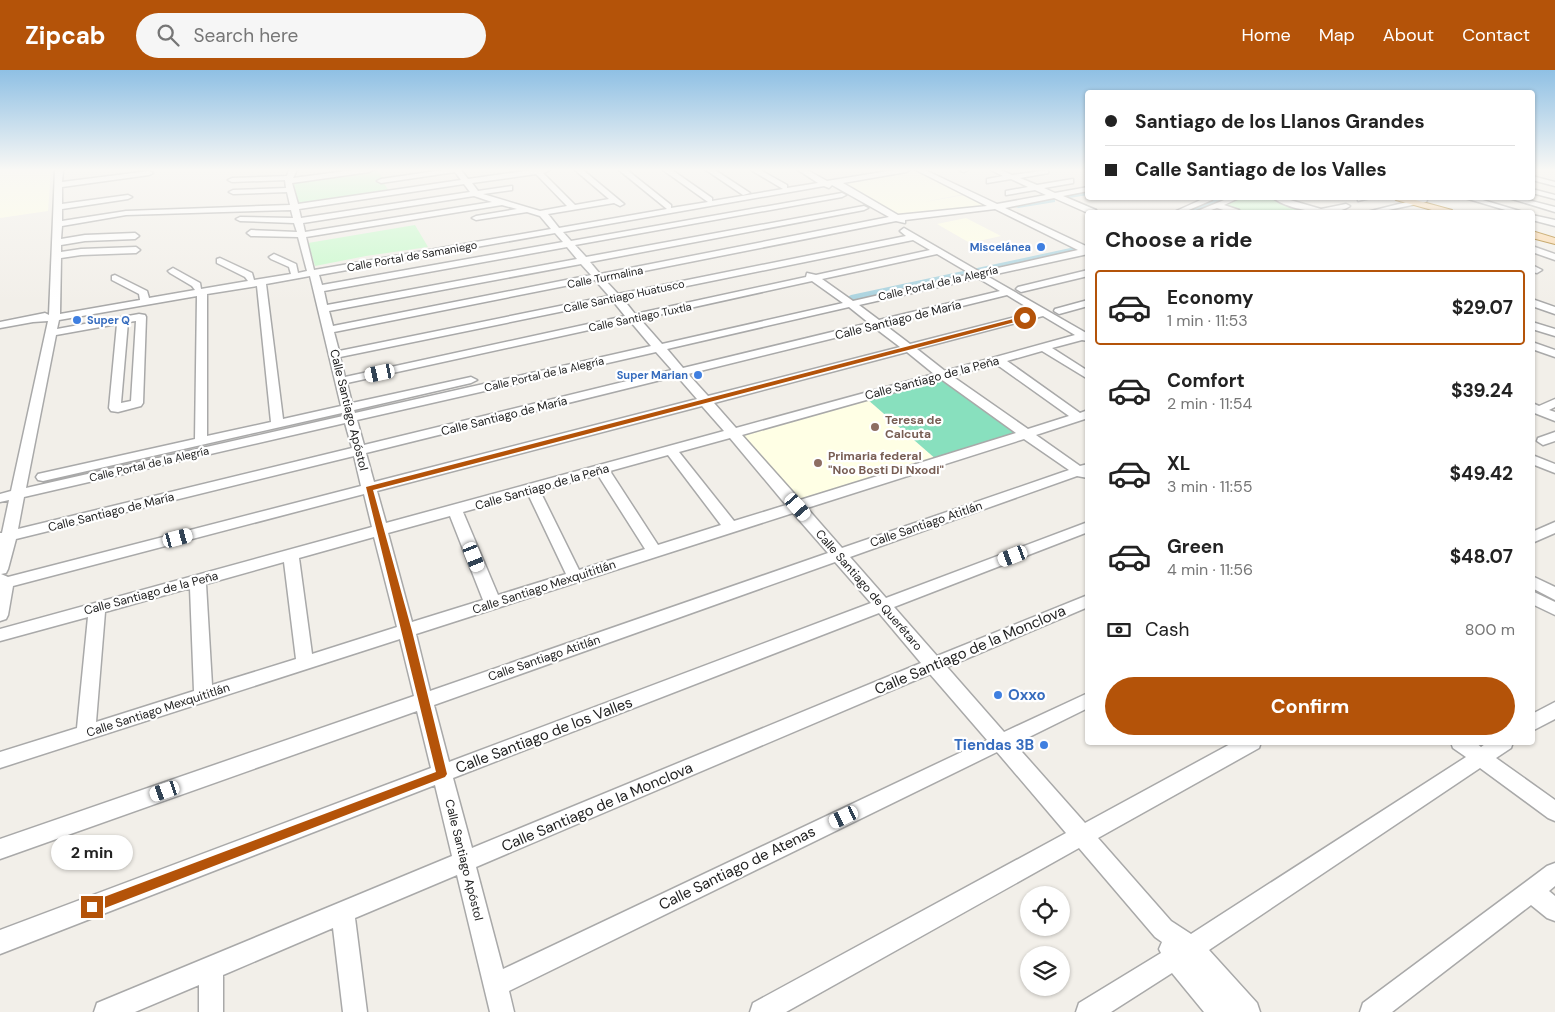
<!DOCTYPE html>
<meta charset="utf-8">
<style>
:root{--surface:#fff;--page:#f6f6f6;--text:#222;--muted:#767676;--line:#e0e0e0;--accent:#b45309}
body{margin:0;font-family:"DM Sans",sans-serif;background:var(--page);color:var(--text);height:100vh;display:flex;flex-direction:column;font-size:19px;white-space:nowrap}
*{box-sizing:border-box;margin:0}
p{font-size:16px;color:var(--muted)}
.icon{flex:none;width:28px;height:28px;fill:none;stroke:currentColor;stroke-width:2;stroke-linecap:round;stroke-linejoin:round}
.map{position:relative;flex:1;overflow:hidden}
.drawer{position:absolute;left:1085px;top:140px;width:450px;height:535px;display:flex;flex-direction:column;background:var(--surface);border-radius:5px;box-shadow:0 1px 4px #0004}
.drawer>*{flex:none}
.banner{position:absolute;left:1085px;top:20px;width:450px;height:110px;border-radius:5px;box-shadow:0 1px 4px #0004;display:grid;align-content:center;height:110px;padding:0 20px;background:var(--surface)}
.buttons{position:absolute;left:1020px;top:816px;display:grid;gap:10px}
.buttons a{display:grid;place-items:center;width:50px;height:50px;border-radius:50%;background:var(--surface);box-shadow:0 1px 4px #0004;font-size:25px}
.end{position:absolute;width:22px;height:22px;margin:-11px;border:6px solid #b45309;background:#fff;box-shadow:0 0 0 2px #fff}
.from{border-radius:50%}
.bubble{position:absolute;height:35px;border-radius:18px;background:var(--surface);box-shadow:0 1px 4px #0004;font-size:16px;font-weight:700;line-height:35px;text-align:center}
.car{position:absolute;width:15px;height:30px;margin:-15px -8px;border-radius:6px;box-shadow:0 0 4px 1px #0007;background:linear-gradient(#fff 24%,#345 0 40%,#fff 0 76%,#345 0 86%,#fff 0)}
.banner b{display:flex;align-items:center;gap:18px;height:48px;font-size:19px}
.banner b+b{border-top:1px solid var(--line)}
.banner i{width:12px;height:12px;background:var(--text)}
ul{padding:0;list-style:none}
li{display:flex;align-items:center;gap:15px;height:75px;margin:0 10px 8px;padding:0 10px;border:2px solid transparent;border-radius:5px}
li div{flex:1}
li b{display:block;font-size:19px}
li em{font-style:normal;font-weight:700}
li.selected{border-color:var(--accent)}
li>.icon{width:45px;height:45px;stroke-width:1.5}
h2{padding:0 20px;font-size:22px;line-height:60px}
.pay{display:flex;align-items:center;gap:12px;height:55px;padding:0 20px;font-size:19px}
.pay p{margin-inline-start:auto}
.primary-button{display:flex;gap:10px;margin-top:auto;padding:10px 20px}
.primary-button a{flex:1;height:58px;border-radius:30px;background:var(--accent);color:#fff;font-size:20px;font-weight:700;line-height:58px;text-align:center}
header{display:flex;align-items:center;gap:30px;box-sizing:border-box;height:70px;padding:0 25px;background:var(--accent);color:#fff}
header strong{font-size:24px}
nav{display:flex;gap:28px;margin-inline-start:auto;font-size:18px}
.search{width:350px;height:45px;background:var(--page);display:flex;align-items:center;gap:12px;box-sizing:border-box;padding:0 18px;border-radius:28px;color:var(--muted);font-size:19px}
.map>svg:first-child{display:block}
.education{fill:#ffffe5}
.park{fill:#c8facc}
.pitch{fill:#88e0be}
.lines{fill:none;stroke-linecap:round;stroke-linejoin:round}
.canal{fill:#aad3df;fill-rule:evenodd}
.minor-casing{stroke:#a9a9a9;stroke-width:3}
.major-casing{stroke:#a06b00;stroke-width:2}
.minor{fill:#fff;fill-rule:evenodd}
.major{fill:#fcd6a4;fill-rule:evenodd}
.route{fill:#b45309}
.shop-dot{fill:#3f7fe0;stroke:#fff;stroke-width:2}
.education-dot{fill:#8d6e63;stroke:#fff;stroke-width:2}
.labels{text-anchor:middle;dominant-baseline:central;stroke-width:4.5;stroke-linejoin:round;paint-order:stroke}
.far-shop-label{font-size:11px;font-weight:bold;fill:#366cbe;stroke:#fff;text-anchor:end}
.far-street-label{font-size:11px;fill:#222;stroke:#fff}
.street-label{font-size:12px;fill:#222;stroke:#fff}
.education-label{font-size:12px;font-weight:bold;fill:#785e54;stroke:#fff;text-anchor:start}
.near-street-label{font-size:15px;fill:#222;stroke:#fff}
.near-shop-label{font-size:15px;font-weight:bold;fill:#366cbe;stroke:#fff;text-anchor:start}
</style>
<header>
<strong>Zipcab</strong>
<div class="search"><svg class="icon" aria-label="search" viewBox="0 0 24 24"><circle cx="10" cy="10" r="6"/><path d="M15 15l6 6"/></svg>Search here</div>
<nav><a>Home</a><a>Map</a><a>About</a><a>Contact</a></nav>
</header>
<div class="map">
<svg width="1555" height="942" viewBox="0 0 1555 942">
<rect width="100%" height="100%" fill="#f2efe9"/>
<g class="education">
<path d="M0,100H51L48,141L0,148Z"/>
<path d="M917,100L964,124L924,132L965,125L991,136L897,147L839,113Z"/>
<path d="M966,148L1001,166L970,173L937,154Z"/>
<path d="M867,329L937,390L800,435L738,364Z"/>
</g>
<g class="park">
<path d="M378,100L382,108L374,112L384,113L388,120L299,135L293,112Z"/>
<path d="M1243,128H1274L1319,142H1238L1218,135Z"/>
<path d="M415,155L428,177L366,186L315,196L308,173Z"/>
</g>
<path class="pitch" d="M944,308L1017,363L937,390L867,329Z"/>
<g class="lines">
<g class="canal">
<path d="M1088,121V125L1063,129L1059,127Z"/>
<path d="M1052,128H1055V132L1018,138L1014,136Z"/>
<path d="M1219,128H1228L1192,142H1182Z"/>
<path d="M1075,177L1079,179L1078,181L851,231L846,228L851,225Z"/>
</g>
<defs>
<g id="minor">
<path d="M55,100H63L62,112L149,101L153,103L149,105L62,117V134L128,125L132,127L128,129L62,139V151L126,141L290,135L287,122L233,124L229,122L233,120L286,118L285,110L232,112L228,110L232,108L287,106L289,100H297L293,108L354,100H373L369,102L292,113L298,134L461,110L455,102L381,113L377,111L381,109L443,100H461L468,109L532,100H550L543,103L575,135L609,129L575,100H583L624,134L620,136L614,133L548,144L559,158L667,139L619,100H627L671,135V138L708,132L663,100H672L712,128V131L783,119L751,100H760L787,115V118L818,113L798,100H807L827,111L894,100H910L906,102L843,113L898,145L987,136L916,100H925L997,134L1046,125L1035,120L1006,125V121L1028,117L1011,109L987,113V109L1003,106L991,100H1001L1012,105L1048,100V103L1020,108L1037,115L1073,109V113L1044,118L1055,123L1088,117V121L1063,126L1096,140L1097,142L1088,143L1054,128L1005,138L1088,177V184L987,206L1088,264V271L1082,270L1052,278L1088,301V309L1042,281L1007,291L1080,343L1088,340V348L1036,365L1080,396L1088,394V408L1077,406L850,487L886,528L1088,452V462L894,537L937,586L1088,525V537L947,597L1004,662L1088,623V638L1015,674L1085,753L1234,672H1261L1259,678L1098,768L1171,851L1191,864L1466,687L1453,678L1451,672H1475L1481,677L1488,672H1513L1511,678L1496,688L1555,730V751L1548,748L1480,698L1209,880L1257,933L1260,942H1204L1172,903L1111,942H1076L1079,933L1161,883L1159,879L1162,872L1155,867L1079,778L786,942H750L753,933L1066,763L997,682L509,921L514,942H490L457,805L355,848L367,942H343L333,858L223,905V942H199V915L135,942H94L97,933L452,786L435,715L0,884V860L431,698L417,641L0,789V769L414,626L400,569L0,698V682L77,658L88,547L0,571V559L372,457L364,424L13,516L8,545L6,549L0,551V463H2L9,430L0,432V424L11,421L48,251L33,252L0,258V252L45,243L49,245ZM536,104L567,136L540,141L483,124L512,120V116L478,121L472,113ZM464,114L470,122L301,148L299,139ZM832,115L889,147L600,204L590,192L864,140L868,138L864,136L586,187L575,175L842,127L846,125L842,123L571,171L563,162L824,116L829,118ZM474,126L492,132L305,162L303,153ZM502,135L517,139L476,146L472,148L476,150L527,142L540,146L551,159L314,200L306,167ZM995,139L1078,180L980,202L904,158L900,161L906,166L618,224L604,209L896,151L905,153V150ZM291,140L293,148L240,147L236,149L240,151L294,153L297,162L251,160L247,163L251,166L298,167L307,201L298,203L296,194L274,184L269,187L271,189L289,197L291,204L254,210L252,203L220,188L217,189V193L245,207L248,211L201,219L200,213L173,198L168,201L170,203L192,216L195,220L149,228L147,221L115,205L112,206V210L139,224L140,230L60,244L61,188L81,185L136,183L140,180L136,177L81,179L61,182V175L85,171L135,169L139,166L135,163L85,165L61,169L62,156L126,145ZM555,163L563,172L322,215L319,205ZM913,170L930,180L816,205L807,203L806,207L635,244L623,229ZM567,177L577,189L327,235L324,221ZM937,184L971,204L853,231L822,209ZM581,194L591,205L333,256L329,241ZM310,206L341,336L283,349L266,214ZM978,208L1000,221L879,250L859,235ZM595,210L609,226L339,281L334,262ZM812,211L843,233L662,274L640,249ZM257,216L271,352L207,366V224ZM1007,225L1035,242L910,274L885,255ZM197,226L195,369L38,404L36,407L38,410L43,411L342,343L343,346L26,418L56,265L117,254L109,338L111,341L118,342L141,336L143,333L146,247L145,245L139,244L57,259L59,250ZM613,231L625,246L345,307L340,287ZM849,237L869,253L683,298L667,279ZM1043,246L1075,265L945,301L917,279ZM136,251L131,331L121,333L128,252ZM630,251L651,276L355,343L354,340L471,313L477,310L471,307L352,333L347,313ZM875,258L900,277L708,326L688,304ZM656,282L672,300L364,375L357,350ZM907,282L934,304L736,358L714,333ZM996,294L1069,346L1028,359L952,306ZM677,306L697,329L374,412L366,383ZM941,309L1016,363L800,430L742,365ZM702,336L724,361L386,453L377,421ZM345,353L352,378L18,459L24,427ZM730,368L786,435L734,451L679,382ZM1024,369L1069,400L842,478L807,438ZM668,385L721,455L658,475L610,401ZM354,386L361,416L8,507L1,504L6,503L8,499L16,469ZM598,405L645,479L579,500L540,421ZM528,424L566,504L498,525L463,442ZM793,443L828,483L430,621L416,564ZM450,446L483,530L412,552L388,463ZM374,467L397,557L312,584L299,488ZM284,492L296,589L212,615L206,514ZM835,492L871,533L449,692L434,635ZM190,518L194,621L96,652L105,542ZM879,543L921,593L472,778L453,708ZM930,604L987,670L503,899L476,797Z"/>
<path d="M706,100H715L750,123L743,125Z"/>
<path d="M959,100H968L964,102Z"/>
<path d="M1532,106L1555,112V116L1532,110Z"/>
<path d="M1532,119L1555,125V129L1532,123Z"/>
<path d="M1205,128L1212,130L1184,142H1174Z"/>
<path d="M1229,128H1239L1224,135L1239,140L1240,142H1230L1217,138L1205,142H1195Z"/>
<path d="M1273,128H1283L1321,139L1346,134L1350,136C1333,148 1289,140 1273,128Z"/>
<path d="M1358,128H1370L1358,131Z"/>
<path d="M1423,128L1427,130L1426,132L1379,142H1367Z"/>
<path d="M1465,128H1476L1523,142H1512Z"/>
<path d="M1509,128H1520L1555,137V142Z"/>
<path d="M1532,145L1555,150V156L1532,150Z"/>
<path d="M1532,176L1555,184V190L1532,182Z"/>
<path d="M1532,195L1542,200L1537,203L1532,202Z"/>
<path d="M1088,200V206L1021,222L1016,219L1018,217Z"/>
<path d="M1532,229L1555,237V244L1532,236Z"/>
<path d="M1088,230V236L1059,244L1054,241L1055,239Z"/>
<path d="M1532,252L1555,259V266L1532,259Z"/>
<path d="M1532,272L1555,280V287L1532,279Z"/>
<path d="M1555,329V337L1549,340L1555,342V351L1532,342V333L1539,336Z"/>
<path d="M1555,362V371L1543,375L1537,371L1538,368Z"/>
<path d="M1532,385L1555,394V403L1532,394Z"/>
<path d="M1555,452V463L1532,473V462Z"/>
<path d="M1532,506L1555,517V530L1532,518Z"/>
<path d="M1532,521L1555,532V545L1532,534Z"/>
<path d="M1555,632V649L1532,661V644Z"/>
<path d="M1555,793V816L1549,821L1555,826V851L1547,848L1531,835L1392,942H1360L1363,933L1547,796Z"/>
</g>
<g id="major">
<path d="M1394,128H1408L1452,140L1453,142H1439L1396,130Z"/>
<path d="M1532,161L1555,168V174L1532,168Z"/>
</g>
</defs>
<use href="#minor" class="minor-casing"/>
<use href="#major" class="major-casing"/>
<use href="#minor" class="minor"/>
<use href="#major" class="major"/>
</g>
<linearGradient id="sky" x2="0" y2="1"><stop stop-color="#8fc0e4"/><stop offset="0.43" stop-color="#f9f8f5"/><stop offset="1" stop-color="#f9f8f5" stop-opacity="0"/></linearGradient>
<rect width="1555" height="232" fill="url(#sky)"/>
<path class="route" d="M1025,246L1027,249L373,420L412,561L447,704L445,707L92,843L88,841L86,837L88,833L436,702L366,417Z"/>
<g class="shop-dot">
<circle cx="1041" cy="177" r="5"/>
<circle cx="77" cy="250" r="5"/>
<circle cx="698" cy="305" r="5"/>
<circle cx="998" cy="625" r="5"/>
<circle cx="1044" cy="675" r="5"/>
</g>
<g class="education-dot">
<circle cx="875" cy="357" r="5"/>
<circle cx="818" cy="393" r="5"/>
</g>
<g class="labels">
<g class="far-shop-label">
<text x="1031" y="177">Miscelánea</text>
<text x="87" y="250" text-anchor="start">Super Q</text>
<text x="688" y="305">Super Marian</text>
</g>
<g class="far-street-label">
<text transform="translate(412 186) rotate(-10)">Calle Portal de Samaniego</text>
<text transform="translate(605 207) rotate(-11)">Calle Turmalina</text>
<text transform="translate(938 213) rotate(-13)">Calle Portal de la Alegría</text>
<text transform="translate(624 226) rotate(-12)">Calle Santiago Huatusco</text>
<text transform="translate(640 247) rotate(-12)">Calle Santiago Tuxtla</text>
<text transform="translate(544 304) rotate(-13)">Calle Portal de la Alegría</text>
<text transform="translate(149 394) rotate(-13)">Calle Portal de la Alegría</text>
</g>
<g class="street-label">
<text transform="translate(898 250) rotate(-14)">Calle Santiago de María</text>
<text transform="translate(932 308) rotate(-15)">Calle Santiago de la Peña</text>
<text transform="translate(349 340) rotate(76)">Calle Santiago Apóstol</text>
<text transform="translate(504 346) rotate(-14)">Calle Santiago de María</text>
<text transform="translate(542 417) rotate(-16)">Calle Santiago de la Peña</text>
<text transform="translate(111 442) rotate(-14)">Calle Santiago de María</text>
<text transform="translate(926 454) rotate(-19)">Calle Santiago Atitlán</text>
<text transform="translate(544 517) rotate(-18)">Calle Santiago Mexquititlán</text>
<text transform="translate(869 520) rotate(49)">Calle Santiago de Querétaro</text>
<text transform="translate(151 523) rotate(-15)">Calle Santiago de la Peña</text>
<text transform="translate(544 588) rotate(-19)">Calle Santiago Atitlán</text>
<text transform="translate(158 640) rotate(-18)">Calle Santiago Mexquititlán</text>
<text transform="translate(464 790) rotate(76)">Calle Santiago Apóstol</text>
</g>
<g class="education-label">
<text x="885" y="350">Teresa de<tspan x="885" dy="14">Calcuta</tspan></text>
<text x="828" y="386">Primaria federal<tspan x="828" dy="14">"Noo Bosti Di Nxodi"</tspan></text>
</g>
<g class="near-street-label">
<text transform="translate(970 580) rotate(-23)">Calle Santiago de la Monclova</text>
<text transform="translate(544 665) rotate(-21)">Calle Santiago de los Valles</text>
<text transform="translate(597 737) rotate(-23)">Calle Santiago de la Monclova</text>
<text transform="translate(737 798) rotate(-26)">Calle Santiago de Atenas</text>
</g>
<g class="near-shop-label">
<text x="1008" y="625">Oxxo</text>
<text x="1034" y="675" text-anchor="end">Tiendas 3B</text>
</g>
</g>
</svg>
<div class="buttons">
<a><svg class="icon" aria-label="locate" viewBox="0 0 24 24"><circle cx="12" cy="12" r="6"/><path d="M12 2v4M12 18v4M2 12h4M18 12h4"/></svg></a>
<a><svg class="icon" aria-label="layers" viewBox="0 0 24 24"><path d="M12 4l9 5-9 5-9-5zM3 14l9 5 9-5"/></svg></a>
</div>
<i class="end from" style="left:1025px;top:248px"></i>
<i class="end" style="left:92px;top:837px"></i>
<div class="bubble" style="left:51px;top:765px;width:82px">2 min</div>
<i class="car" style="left:380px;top:303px;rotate:258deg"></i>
<i class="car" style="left:798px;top:437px;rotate:139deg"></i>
<i class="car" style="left:178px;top:468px;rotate:75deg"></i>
<i class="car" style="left:1013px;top:486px;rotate:249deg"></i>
<i class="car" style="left:474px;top:487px;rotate:158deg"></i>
<i class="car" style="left:165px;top:721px;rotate:251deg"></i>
<i class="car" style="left:844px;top:747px;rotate:244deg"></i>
<div class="banner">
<b><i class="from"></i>Santiago de los Llanos Grandes</b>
<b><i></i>Calle Santiago de los Valles</b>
</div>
<section class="drawer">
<h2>Choose a ride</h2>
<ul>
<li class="selected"><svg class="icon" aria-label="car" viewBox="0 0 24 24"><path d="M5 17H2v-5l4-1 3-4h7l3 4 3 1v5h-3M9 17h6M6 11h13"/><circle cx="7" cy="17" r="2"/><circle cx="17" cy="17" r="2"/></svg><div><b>Economy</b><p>1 min · 11:53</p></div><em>$29.07</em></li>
<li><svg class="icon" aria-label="car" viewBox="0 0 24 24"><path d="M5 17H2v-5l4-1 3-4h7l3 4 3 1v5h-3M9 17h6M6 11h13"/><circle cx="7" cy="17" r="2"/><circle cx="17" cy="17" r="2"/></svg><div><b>Comfort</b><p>2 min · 11:54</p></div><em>$39.24</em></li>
<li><svg class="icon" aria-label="car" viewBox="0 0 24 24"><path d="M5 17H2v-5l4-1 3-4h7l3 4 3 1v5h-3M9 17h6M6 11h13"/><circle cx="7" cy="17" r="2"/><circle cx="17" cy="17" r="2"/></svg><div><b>XL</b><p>3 min · 11:55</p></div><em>$49.42</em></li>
<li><svg class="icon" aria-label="car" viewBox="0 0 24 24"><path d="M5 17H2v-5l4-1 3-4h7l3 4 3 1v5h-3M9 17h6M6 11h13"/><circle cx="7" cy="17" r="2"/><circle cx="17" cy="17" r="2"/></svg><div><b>Green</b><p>4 min · 11:56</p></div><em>$48.07</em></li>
</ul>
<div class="pay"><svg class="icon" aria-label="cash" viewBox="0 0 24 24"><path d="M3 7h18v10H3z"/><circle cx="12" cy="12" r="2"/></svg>Cash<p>800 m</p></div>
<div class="primary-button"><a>Confirm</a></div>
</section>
</div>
